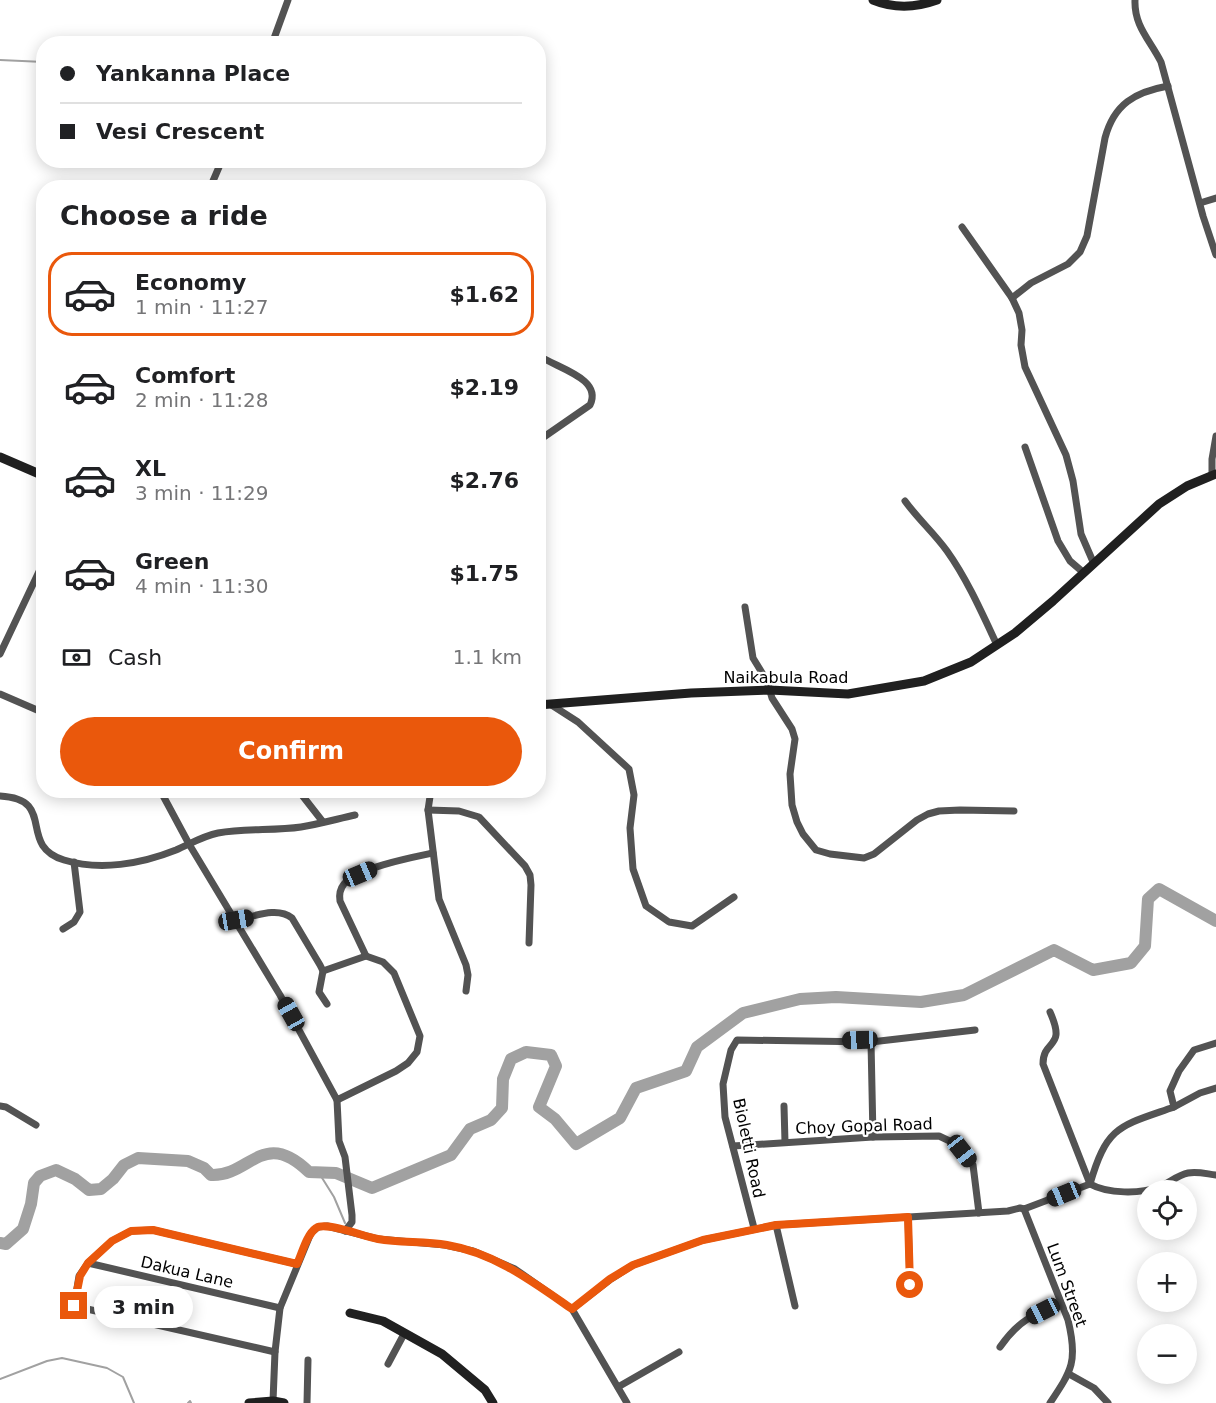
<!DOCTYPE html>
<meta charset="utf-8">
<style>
:root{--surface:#fff;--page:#f2f2f2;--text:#202124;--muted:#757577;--line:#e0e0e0;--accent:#ea580c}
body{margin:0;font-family:"DejaVu Sans",sans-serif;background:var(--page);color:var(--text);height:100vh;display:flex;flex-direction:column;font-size:22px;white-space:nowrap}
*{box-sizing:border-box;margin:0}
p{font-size:20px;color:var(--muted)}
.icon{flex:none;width:33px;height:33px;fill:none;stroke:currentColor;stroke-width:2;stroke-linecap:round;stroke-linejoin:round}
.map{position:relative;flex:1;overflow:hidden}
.side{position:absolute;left:36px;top:180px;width:510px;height:618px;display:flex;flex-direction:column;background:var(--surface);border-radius:24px;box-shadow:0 3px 15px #0003}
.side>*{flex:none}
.top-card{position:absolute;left:36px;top:36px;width:510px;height:132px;border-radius:24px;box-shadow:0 3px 15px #0003;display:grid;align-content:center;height:132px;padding:0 24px;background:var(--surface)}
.fabs{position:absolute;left:1137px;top:1180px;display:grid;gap:12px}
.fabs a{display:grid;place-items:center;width:60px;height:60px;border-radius:50%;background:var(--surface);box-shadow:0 3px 15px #0003;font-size:30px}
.end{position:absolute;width:27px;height:27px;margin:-14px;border:8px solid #ea580c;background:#fff;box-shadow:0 0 0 3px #fff}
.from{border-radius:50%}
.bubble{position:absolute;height:42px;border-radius:21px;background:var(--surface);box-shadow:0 3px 15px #0003;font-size:20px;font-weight:700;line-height:42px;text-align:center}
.car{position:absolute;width:18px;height:36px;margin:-18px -9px;border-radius:8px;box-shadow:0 0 4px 2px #0007;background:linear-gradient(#222 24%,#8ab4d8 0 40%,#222 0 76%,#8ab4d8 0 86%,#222 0)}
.top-card b{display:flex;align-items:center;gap:21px;height:57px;font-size:22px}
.top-card b+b{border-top:2px solid var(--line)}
.top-card i{width:15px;height:15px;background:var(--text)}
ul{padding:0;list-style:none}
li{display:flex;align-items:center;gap:18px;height:84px;margin:0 12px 9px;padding:0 12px;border:3px solid transparent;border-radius:24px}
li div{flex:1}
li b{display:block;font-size:22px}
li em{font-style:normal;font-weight:700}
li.active{border-color:var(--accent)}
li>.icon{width:54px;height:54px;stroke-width:1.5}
h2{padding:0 24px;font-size:27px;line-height:72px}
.pay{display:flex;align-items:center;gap:15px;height:66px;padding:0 24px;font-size:22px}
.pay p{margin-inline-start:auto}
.cta{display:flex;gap:12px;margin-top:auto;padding:12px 24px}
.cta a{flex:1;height:69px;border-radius:36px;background:var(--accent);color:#fff;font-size:24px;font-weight:700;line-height:69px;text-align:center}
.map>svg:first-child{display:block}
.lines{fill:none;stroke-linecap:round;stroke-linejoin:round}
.stream{stroke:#a1a1a1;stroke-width:2}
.river{stroke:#a1a1a1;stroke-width:12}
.street{stroke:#535353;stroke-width:7}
.secondary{stroke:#202020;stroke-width:9}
.route{stroke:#ea580c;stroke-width:8}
.labels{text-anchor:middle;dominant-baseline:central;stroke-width:4.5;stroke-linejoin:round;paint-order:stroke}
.street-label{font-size:16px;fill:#000;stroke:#fff}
</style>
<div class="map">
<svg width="1216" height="1403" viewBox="0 0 1216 1403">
<rect width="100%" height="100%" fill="#fff"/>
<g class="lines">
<g class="stream">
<path d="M0,60L44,62"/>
<path d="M319,1173L334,1197L345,1223"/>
<path d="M0,1379L47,1361L62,1358L107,1368L123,1377L134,1403"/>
<path d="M188,1403L190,1401L191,1403"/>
</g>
<path class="river" d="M0,1243L6,1244L23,1229L31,1204L34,1183L40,1176L56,1170L75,1179L89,1190L101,1189L113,1179L124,1165L138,1158L188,1161L204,1168L211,1175C250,1177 263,1127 309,1172L336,1173L372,1188L451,1155L470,1129L491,1120L502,1108L503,1079L511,1059L526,1052L551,1055L556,1066L539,1107L555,1119L576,1144L620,1118L636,1088L686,1071L697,1047L743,1013L800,999L836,997L921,1002L964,995L1054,950L1093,970L1131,963L1145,946L1148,899L1159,889L1216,921"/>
<g class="street">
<path d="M1135,0C1134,26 1150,40 1161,62L1203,216L1216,255"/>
<path d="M272,44L288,0"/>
<path d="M210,188L222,160"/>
<path d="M1200,203L1216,198"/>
<path d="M962,227L1012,298L1019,313L1022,330L1021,345L1025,367L1066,455L1073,481L1081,534L1094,564"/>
<path d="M1012,298L1031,283L1068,264L1080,252L1087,236L1105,138C1114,104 1135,92 1168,86"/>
<path d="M538,355C556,368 603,378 590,405L538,441"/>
<path d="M1025,447L1058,541L1070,561L1084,573"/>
<path d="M1212,475V459L1216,436"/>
<path d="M905,501C918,519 934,533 947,551C967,579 982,613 997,645"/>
<path d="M745,607L753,658L767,681L772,698L792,729L795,739L790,774L792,805L797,822L803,834L816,850L830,854L864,858L874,854L917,820L928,814L939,811L960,810L1014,811"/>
<path d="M0,654L44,561"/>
<path d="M0,694L44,713"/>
<path d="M550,704L578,722L629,769L634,795L630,828L633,869L646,906L669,922L692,926L734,897"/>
<path d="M160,790L189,844L280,995L337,1100L396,1071L408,1063L417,1052L420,1036L394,973L383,962L366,956L323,971"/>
<path d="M298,790L323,822"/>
<path d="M431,790L428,810L439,899L466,965L468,975L466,991"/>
<path d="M0,796C58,799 16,845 64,860C100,871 141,864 176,850C190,844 203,836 218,833C246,828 274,831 301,827C319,824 337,819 355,815"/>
<path d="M428,810L459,811L479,817L525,866L530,875L531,885L529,943"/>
<path d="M236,920C253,917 277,906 292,918L320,965L323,971L319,992L327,1004"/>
<path d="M63,929L74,922L80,912L74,862"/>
<path d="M366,956L340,901C339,895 340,889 344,884C356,868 414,857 433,853"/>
<path d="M1050,1012C1067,1050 1043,1038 1043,1064L1090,1184C1108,1194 1140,1194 1159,1187C1169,1183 1178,1175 1188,1173C1197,1171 1207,1174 1216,1175"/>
<path d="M871,1042L873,1137"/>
<path d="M337,1100L339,1141L345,1157L352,1215V1222L345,1231"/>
<path d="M0,1106L6,1107L36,1125"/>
<path d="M784,1106L785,1142"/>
<path d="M1174,1107L1200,1093L1216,1088"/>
<path d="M733,1146L873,1137L939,1136L956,1144L973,1165L979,1213"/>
<path d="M1024,1209L1068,1320C1078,1361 1072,1370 1050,1403"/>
<path d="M908,1217L910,1285"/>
<path d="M776,1225L795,1306"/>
<path d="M754,1228L725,1117L723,1084L731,1050L737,1040L871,1042L975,1030"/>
<path d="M88,1263L280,1308"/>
<path d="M74,1306L79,1276L88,1263L112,1241L131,1231L153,1230L297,1264"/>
<path d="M63,1307L74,1306L275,1352"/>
<path d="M572,1309L611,1279L633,1265L703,1240L776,1225L1008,1211L1020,1208L1024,1209L1090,1184C1107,1125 1120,1126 1174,1107L1170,1091L1179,1071L1194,1050L1216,1043"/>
<path d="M1000,1347C1018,1321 1032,1315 1061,1304"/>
<path d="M388,1364L404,1334"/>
<path d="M1069,1374L1094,1388L1108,1403"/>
<path d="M618,1387L679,1352"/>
<path d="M273,1401L275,1352L280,1308L311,1233L318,1227L327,1226L378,1239L445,1245L473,1251L515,1269L572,1309L627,1403"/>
<path d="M307,1403L308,1360"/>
</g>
<g class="secondary">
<path d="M873,0C895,9 915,8 937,0"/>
<path d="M0,457L44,476"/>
<path d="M538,705L691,693L770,690L848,694L924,681L971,662L1015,633L1053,601L1159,504L1187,486L1216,474"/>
<path d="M350,1313L383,1321L442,1354L485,1390L493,1403"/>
<path d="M249,1403L273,1401L284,1403"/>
</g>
</g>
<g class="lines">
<path class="route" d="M74,1306L80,1276L88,1263L112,1241L131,1231L153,1230L297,1264C302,1254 306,1235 316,1228C327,1221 364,1237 378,1239C401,1243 424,1241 447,1245C495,1253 533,1282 572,1309L610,1279L633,1265L703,1240L776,1225L908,1217L910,1285"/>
</g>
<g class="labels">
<g class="street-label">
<text x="786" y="677">Naikabula Road</text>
<text transform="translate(864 1126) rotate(-2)">Choy Gopal Road</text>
<text transform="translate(749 1148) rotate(78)">Bioletti Road</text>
<text transform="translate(187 1272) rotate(13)">Dakua Lane</text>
<text transform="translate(1067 1285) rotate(70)">Lum Street</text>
</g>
</g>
</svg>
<div class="fabs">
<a><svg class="icon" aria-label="locate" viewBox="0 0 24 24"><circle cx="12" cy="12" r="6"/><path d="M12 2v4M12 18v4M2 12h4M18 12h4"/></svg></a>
<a>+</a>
<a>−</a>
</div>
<i class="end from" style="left:910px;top:1285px"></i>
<i class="end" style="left:74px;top:1306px"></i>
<div class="bubble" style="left:94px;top:1286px;width:99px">3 min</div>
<i class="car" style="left:360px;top:874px;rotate:67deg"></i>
<i class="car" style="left:236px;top:920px;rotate:80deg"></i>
<i class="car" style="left:291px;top:1014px;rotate:331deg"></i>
<i class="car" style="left:860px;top:1040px;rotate:268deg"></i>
<i class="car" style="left:962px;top:1151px;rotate:142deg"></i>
<i class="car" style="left:1064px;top:1194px;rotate:248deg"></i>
<i class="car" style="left:1043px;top:1311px;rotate:243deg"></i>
<div class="top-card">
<b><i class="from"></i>Yankanna Place</b>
<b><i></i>Vesi Crescent</b>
</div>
<section class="side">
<h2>Choose a ride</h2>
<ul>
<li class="active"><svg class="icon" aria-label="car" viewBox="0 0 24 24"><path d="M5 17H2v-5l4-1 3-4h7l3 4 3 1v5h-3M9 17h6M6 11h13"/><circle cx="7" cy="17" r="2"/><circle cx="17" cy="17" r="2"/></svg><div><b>Economy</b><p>1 min · 11:27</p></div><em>$1.62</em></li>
<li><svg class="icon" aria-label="car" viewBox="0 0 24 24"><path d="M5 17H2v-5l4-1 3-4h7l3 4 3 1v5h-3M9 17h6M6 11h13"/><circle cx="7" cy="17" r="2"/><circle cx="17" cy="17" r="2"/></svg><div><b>Comfort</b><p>2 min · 11:28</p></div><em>$2.19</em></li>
<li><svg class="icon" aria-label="car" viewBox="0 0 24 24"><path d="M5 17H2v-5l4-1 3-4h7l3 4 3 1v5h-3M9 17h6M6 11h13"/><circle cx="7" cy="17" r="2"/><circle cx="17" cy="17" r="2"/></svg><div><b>XL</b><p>3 min · 11:29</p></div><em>$2.76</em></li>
<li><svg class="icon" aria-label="car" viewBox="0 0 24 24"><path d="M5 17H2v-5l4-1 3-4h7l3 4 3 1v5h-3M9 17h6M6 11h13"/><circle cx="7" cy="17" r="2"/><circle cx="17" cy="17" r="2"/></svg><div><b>Green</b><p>4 min · 11:30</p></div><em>$1.75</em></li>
</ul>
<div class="pay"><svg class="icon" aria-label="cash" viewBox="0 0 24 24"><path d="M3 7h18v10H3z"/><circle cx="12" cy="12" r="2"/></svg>Cash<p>1.1 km</p></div>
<div class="cta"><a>Confirm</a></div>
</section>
</div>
